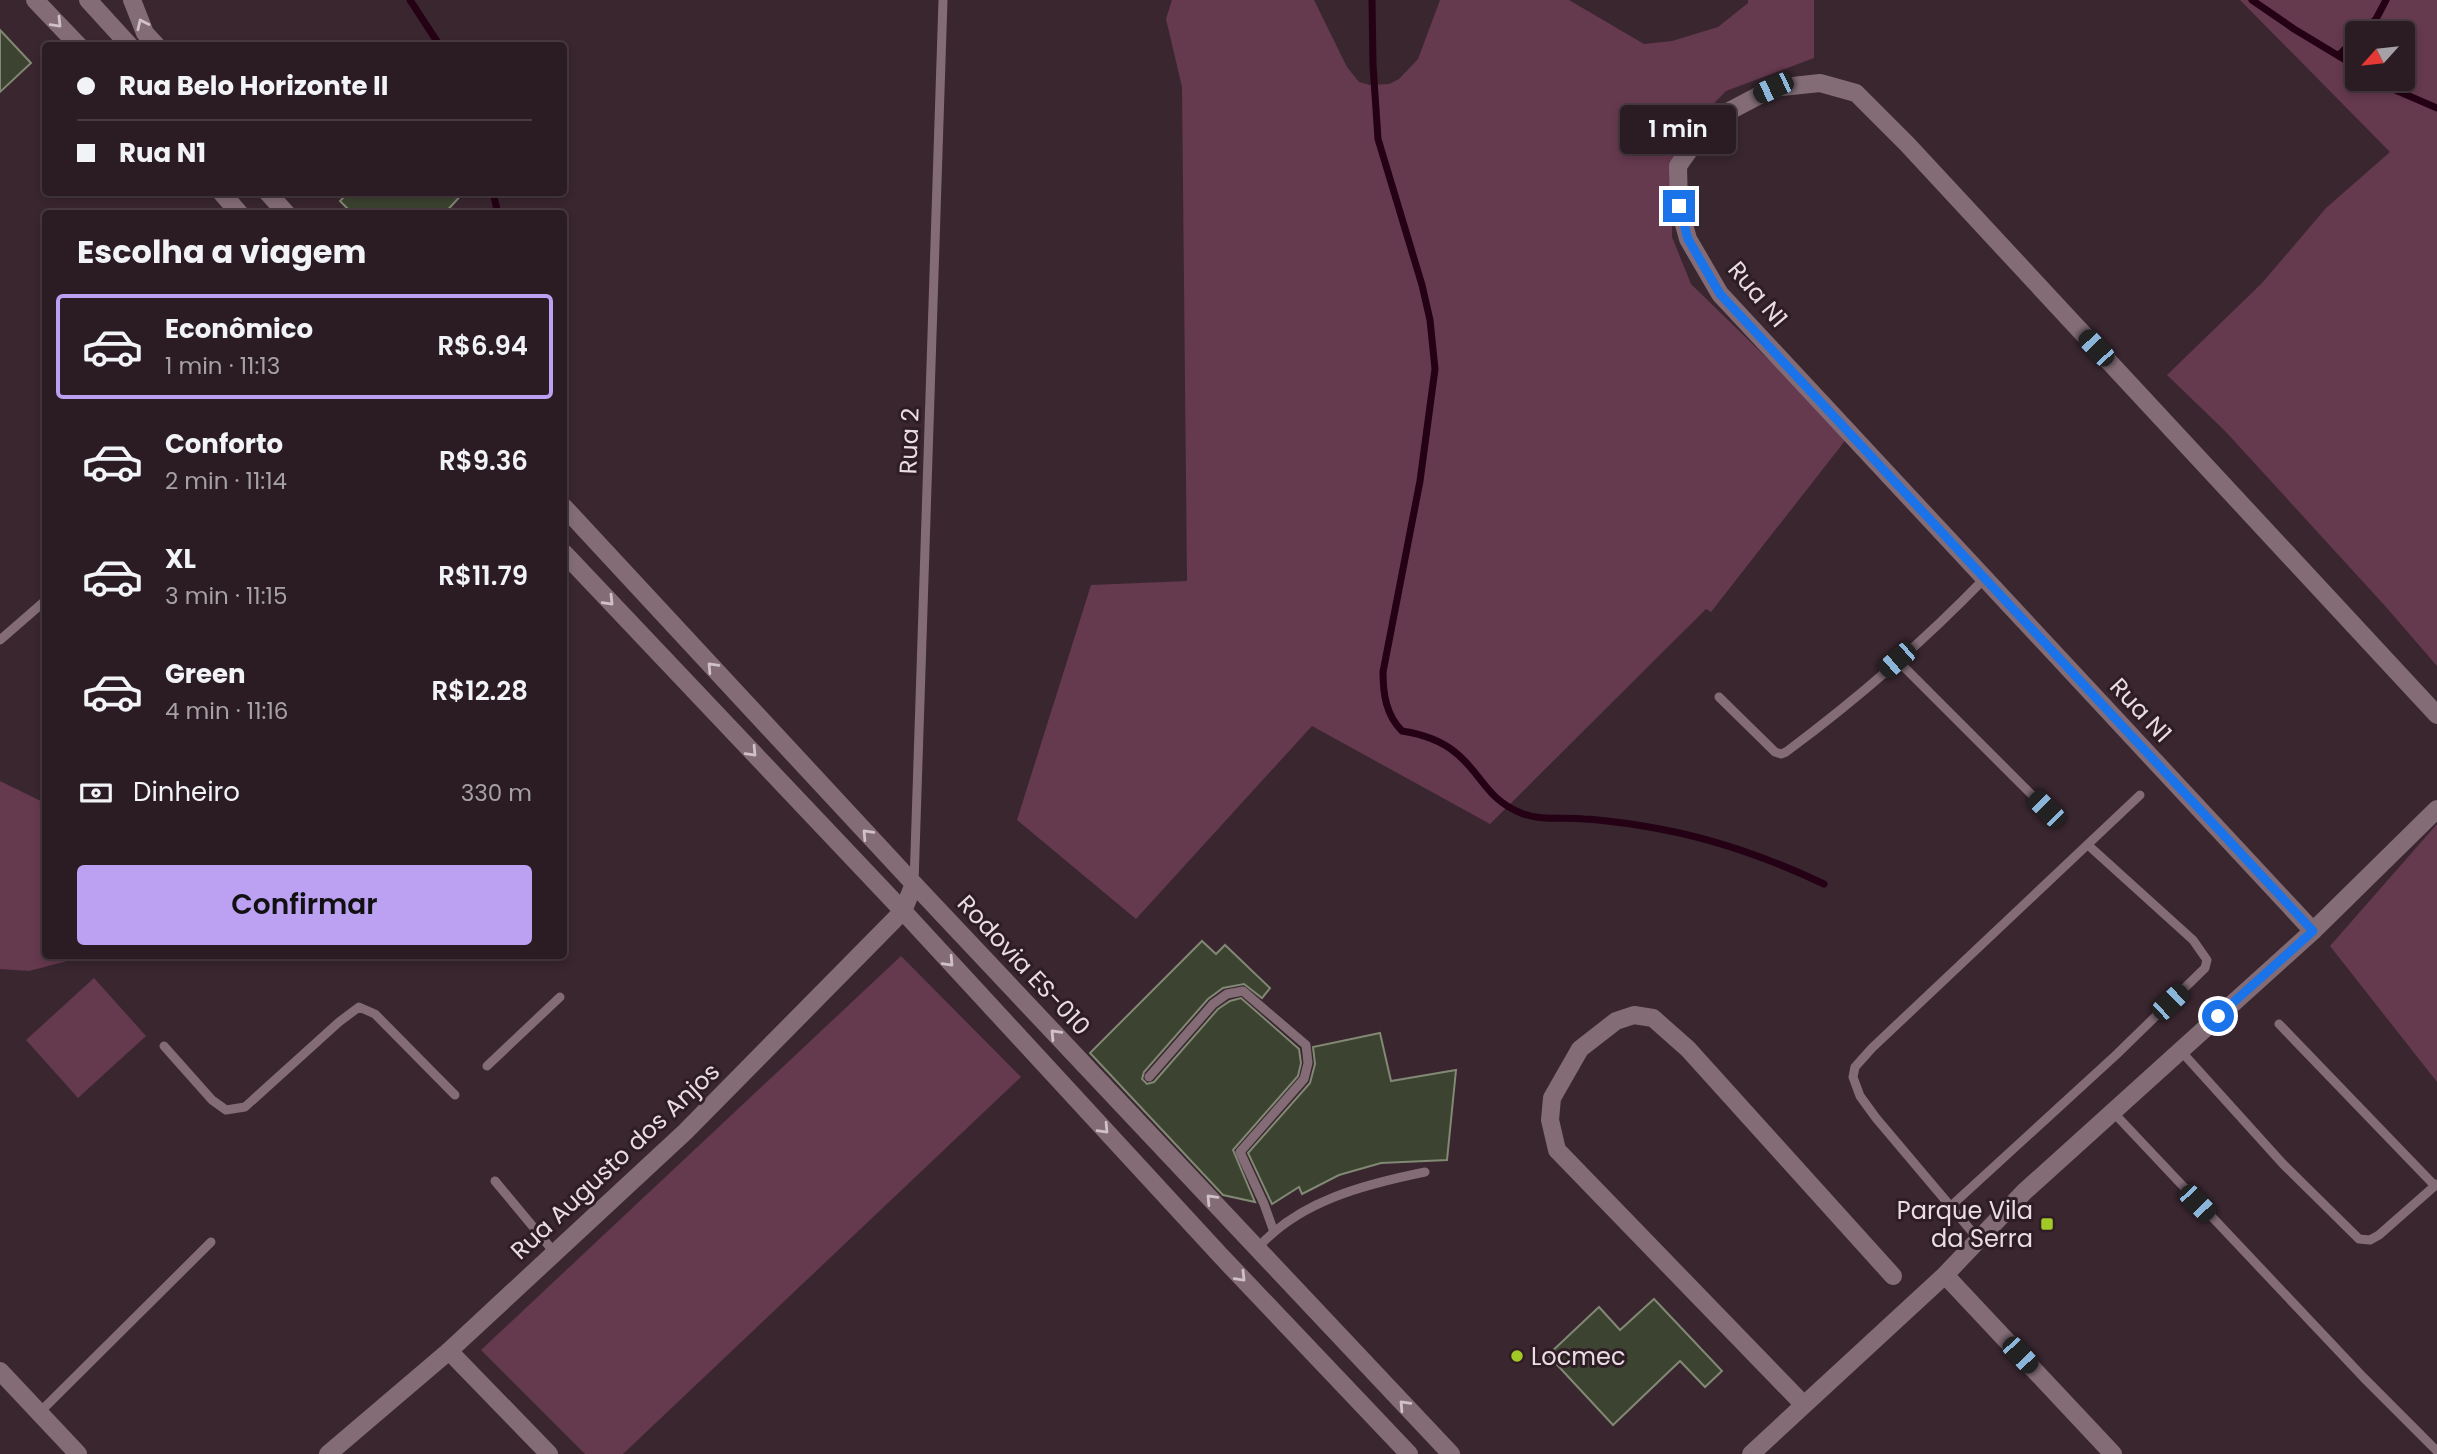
<!DOCTYPE html>
<html lang="pt">
<meta charset="utf-8">
<style>
:root{--surface:#2b1c23;--page:#33252b;--text:#f1f3f6;--muted:#a6a1a6;--line:#473a41;--accent:#bca0f2}
body{margin:0;font-family:Poppins,sans-serif;background:var(--page);color:var(--text);height:100vh;display:flex;flex-direction:column;font-size:26px;white-space:nowrap}
*{box-sizing:border-box;margin:0}
p{font-size:23px;color:var(--muted)}
.icon{flex:none;width:38px;height:38px;fill:none;stroke:currentColor;stroke-width:2;stroke-linecap:round;stroke-linejoin:round}
.map{position:relative;flex:1;overflow:hidden}
.details{position:absolute;left:42px;top:210px;width:525px;height:749px;display:flex;flex-direction:column;background:var(--surface);border-radius:7px;box-shadow:0 4px 10px #0003,0 0 0 2px var(--line)}
.details>*{flex:none}
.guide{position:absolute;left:42px;top:42px;width:525px;height:154px;border-radius:7px;box-shadow:0 4px 10px #0003,0 0 0 2px var(--line);display:grid;align-content:center;height:154px;padding:0 35px;background:var(--surface)}
.needle{width:46px;rotate:243deg}
.fabs{position:absolute;left:2345px;top:21px;display:grid;gap:14px}
.fabs a{display:grid;place-items:center;width:70px;height:70px;border-radius:7px;background:var(--surface);box-shadow:0 4px 10px #0003,0 0 0 2px var(--line);font-size:35px}
.end{position:absolute;width:32px;height:32px;margin:-16px;border:9px solid #1a73e8;background:#fff;box-shadow:0 0 0 4px #fff}
.from{border-radius:50%}
.bubble{position:absolute;height:49px;border-radius:7px;background:var(--surface);box-shadow:0 4px 10px #0003,0 0 0 2px var(--line);font-size:23px;font-weight:600;line-height:49px;text-align:center}
.car{position:absolute;width:21px;height:42px;margin:-21px -10px;border-radius:9px;box-shadow:0 0 5px 2px #0007;background:linear-gradient(#222 24%,#8ab4d8 0 40%,#222 0 76%,#8ab4d8 0 86%,#222 0)}
.guide b{display:flex;align-items:center;gap:24px;height:66px;font-size:26px}
.guide b+b{border-top:2px solid var(--line)}
.guide i{width:18px;height:18px;background:var(--text)}
ul{padding:0;list-style:none}
li{display:flex;align-items:center;gap:21px;height:105px;margin:0 14px 10px;padding:0 21px;border:4px solid transparent;border-radius:7px}
li div{flex:1}
li b{display:block;font-size:26px}
li em{font-style:normal;font-weight:600}
li.current{border-color:var(--accent)}
li>.icon{width:63px;height:63px;stroke-width:1.5}
h2{padding:0 35px;font-size:32px;line-height:84px}
.pay{display:flex;align-items:center;gap:18px;height:77px;padding:0 35px;font-size:26px}
.pay p{margin-inline-start:auto}
.primary-button{display:flex;gap:14px;margin-top:auto;padding:14px 35px}
.primary-button a{flex:1;height:80px;border-radius:7px;background:var(--accent);color:#111;font-size:28px;font-weight:600;line-height:80px;text-align:center}
.map>svg:first-child{display:block}
.green{fill:#65394e;fill-rule:evenodd}
.lines{fill:none;stroke-linecap:round;stroke-linejoin:round}
.stream{stroke:#240114;stroke-width:7}
.building{fill:#3c4330;stroke:#818873;stroke-width:2}
.service{stroke:#836c76;stroke-width:9}
.minor{stroke:#836c76;stroke-width:18}
.tertiary{stroke:#836c76;stroke-width:18}
.secondary{stroke:#836c76;stroke-width:18}
.oneway{stroke:#d0c0c7}
.route{stroke:#1a73e8;stroke-width:9}
.poi-dot{fill:#a3c926;stroke:#2f1d25;stroke-width:2.5}
.labels{text-anchor:middle;dominant-baseline:central;stroke-width:6;stroke-linejoin:round;paint-order:stroke}
.street-label{font-size:24px;fill:#e9dce2;stroke:#2f1d25}
.poi-label{font-size:24px;fill:#e9dce2;stroke:#2f1d25;text-anchor:end}
</style>
<div class="map">
<svg width="2437" height="1454" viewBox="0 0 2437 1454">
<rect width="100%" height="100%" fill="#39262f"/>
<g class="green">
<path d="M1172,0H1314L1347,67L1359,82L1370,85L1389,84L1399,79L1418,59L1440,0H1569L1644,44L1672,41L1718,27L1748,3V0H1814V58L1726,91L1689,129L1672,166V237L1691,284L1848,437L1711,612L1706,609L1490,824L1312,726L1136,919L1017,820L1091,585L1187,581L1182,87L1166,19Z"/>
<path d="M2240,0H2437V666L2386,607L2226,432L2167,375L2262,283L2326,208L2390,152ZM2403,33V79H2357V33Z"/>
<path d="M0,781L45,803L46,956H86L29,971L0,969Z"/>
<path d="M2437,824V1082L2330,946Z"/>
<path d="M901,956L1021,1077L623,1454H585L481,1350Z"/>
<path d="M94,978L146,1036L78,1098L26,1040Z"/>
</g>
<g class="lines">
<g class="stream">
<path d="M410,0L440,46"/>
<path d="M1372,0L1373,65L1378,139L1422,285L1430,320L1435,369L1420,481L1383,672C1383,694 1386,715 1402,731C1421,734 1441,740 1456,753C1482,774 1486,799 1521,813C1540,821 1564,817 1584,819C1604,820 1624,823 1643,826C1707,836 1765,856 1824,884"/>
<path d="M2252,0L2294,29L2357,67"/>
<path d="M2361,33L2376,19L2386,0"/>
<path d="M2339,55L2357,37"/>
<path d="M2374,79L2386,86L2437,108"/>
<path d="M493,192L498,214"/>
</g>
</g>
<g class="building">
<path d="M0,30L31,63L0,92Z"/>
<path d="M349,192H464L444,214H353L340,201Z"/>
<path d="M1202,941L1216,954L1225,945L1270,988L1262,998L1244,984L1223,988L1208,999L1144,1072L1142,1079L1147,1084L1154,1082L1218,1009L1230,1001L1241,998L1299,1049L1301,1063L1298,1076L1233,1150L1255,1202L1223,1195L1090,1053Z"/>
<path d="M1380,1033L1391,1081L1456,1070L1447,1160L1381,1163L1339,1175L1302,1194L1299,1187L1272,1204L1248,1153L1310,1083L1315,1064L1313,1047Z"/>
<path d="M1654,1299L1722,1371L1705,1387L1680,1361L1613,1425L1548,1355L1599,1307L1620,1330Z"/>
</g>
<g class="lines">
<g class="service">
<path d="M0,640L46,600"/>
<path d="M1897,660L2046,809"/>
<path d="M1719,697L1775,752L1781,754L1786,752C1856,700 1924,641 1985,578"/>
<path d="M914,883L943,0"/>
<path d="M2279,1024L2435,1186"/>
<path d="M164,1046L212,1100L226,1110L245,1107L339,1022L359,1007L375,1014L455,1095"/>
<path d="M2180,1050L2283,1164L2359,1239L2370,1240L2379,1235L2437,1184"/>
<path d="M487,1066L560,997"/>
<path d="M1149,1077L1213,1004L1227,994L1243,991L1306,1045L1308,1063L1304,1079L1240,1152L1264,1204L1274,1232"/>
<path d="M2113,1112L2364,1378L2437,1451"/>
<path d="M495,1181L554,1252"/>
<path d="M1951,1206L2117,1054L2205,968L2207,960L2193,940L2088,845"/>
<path d="M1979,1240L1876,1118L1860,1096L1853,1077L1855,1067L1872,1048L2140,795"/>
<path d="M1257,1249C1298,1201 1366,1184 1425,1172"/>
<path d="M39,1413L211,1242"/>
</g>
<g class="minor">
<path d="M2313,931L1720,294L1688,239L1679,206L1678,166L1697,139L1720,116L1773,88L1820,83L1856,93L1907,144L2437,715"/>
<path d="M1945,1275L2113,1454"/>
<path d="M449,1351L549,1454"/>
<path d="M0,1371L78,1454"/>
<path d="M1803,1404L1557,1150L1550,1120L1552,1098L1580,1049L1616,1021L1634,1015L1653,1018L1688,1049L1893,1276"/>
<path d="M328,1454L449,1351L685,1132L903,911L914,884"/>
</g>
<g class="tertiary">
<path d="M132,0L145,33L157,46"/>
<path d="M1751,1454L1945,1275L2024,1192L2313,931L2437,809"/>
</g>
<g class="secondary">
<path d="M35,0L79,46"/>
<path d="M88,0L130,46"/>
<path d="M221,192L240,214"/>
<path d="M267,192L287,214"/>
<path d="M564,507L914,884L1451,1454"/>
<path d="M564,553L903,911L1221,1256L1409,1454"/>
</g>
</g>
<defs><path id="oneway-chevron" d="M-2-3.5L2.5 0L-2 3.5" fill="none" stroke-width="1.6" stroke-linecap="round" stroke-linejoin="round" transform="scale(1.75)"/></defs>
<g class="oneway">
<use href="#oneway-chevron" transform="translate(57 23) rotate(46)"/>
<use href="#oneway-chevron" transform="translate(142 24) rotate(-115)"/>
<use href="#oneway-chevron" transform="translate(609 601) rotate(46)"/>
<use href="#oneway-chevron" transform="translate(712 667) rotate(-133)"/>
<use href="#oneway-chevron" transform="translate(752 752) rotate(47)"/>
<use href="#oneway-chevron" transform="translate(867 834) rotate(-133)"/>
<use href="#oneway-chevron" transform="translate(949 962) rotate(47)"/>
<use href="#oneway-chevron" transform="translate(1055 1034) rotate(-133)"/>
<use href="#oneway-chevron" transform="translate(1104 1129) rotate(47)"/>
<use href="#oneway-chevron" transform="translate(1211 1199) rotate(-133)"/>
<use href="#oneway-chevron" transform="translate(1241 1277) rotate(46)"/>
<use href="#oneway-chevron" transform="translate(1404 1405) rotate(-133)"/>
</g>
<g class="lines">
<path class="route" d="M1679,206L1688,239L1720,294L2313,931L2218,1016"/>
</g>
<g class="poi-dot">
<rect x="2040" y="1217" width="14" height="14" rx="3.5"/>
<circle cx="1517" cy="1356" r="7"/>
</g>
<g class="labels">
<g class="street-label">
<text transform="translate(1758 294) rotate(50)">Rua N1</text>
<text transform="translate(909 441) rotate(-88)">Rua 2</text>
<text transform="translate(2141 710) rotate(47)">Rua N1</text>
<text transform="translate(1024 965) rotate(47)">Rodovia ES-010</text>
<text transform="translate(615 1161) rotate(-43)">Rua Augusto dos Anjos</text>
</g>
<g class="poi-label">
<text x="2033" y="1210">Parque Vila<tspan x="2033" dy="28">da Serra</tspan></text>
<text x="1531" y="1356" text-anchor="start">Locmec</text>
</g>
</g>
</svg>
<div class="fabs">
<a><svg class="needle" viewBox="-14 -14 28 28"><path d="M0-13l5 13h-10z" fill="#e53935"/><path d="M0 13l5-13h-10z" fill="#a6a1a6"/></svg></a>
</div>
<i class="end from" style="left:2218px;top:1016px"></i>
<i class="end" style="left:1679px;top:206px"></i>
<div class="bubble" style="left:1620px;top:105px;width:116px">1 min</div>
<i class="car" style="left:1773px;top:88px;rotate:245deg"></i>
<i class="car" style="left:2096px;top:348px;rotate:317deg"></i>
<i class="car" style="left:1897px;top:660px;rotate:229deg"></i>
<i class="car" style="left:2046px;top:809px;rotate:315deg"></i>
<i class="car" style="left:2170px;top:1002px;rotate:46deg"></i>
<i class="car" style="left:2197px;top:1203px;rotate:136deg"></i>
<i class="car" style="left:2020px;top:1355px;rotate:137deg"></i>
<div class="guide">
<b><i class="from"></i>Rua Belo Horizonte II</b>
<b><i></i>Rua N1</b>
</div>
<section class="details">
<h2>Escolha a viagem</h2>
<ul>
<li class="current"><svg class="icon" aria-label="car" viewBox="0 0 24 24"><path d="M5 17H2v-5l4-1 3-4h7l3 4 3 1v5h-3M9 17h6M6 11h13"/><circle cx="7" cy="17" r="2"/><circle cx="17" cy="17" r="2"/></svg><div><b>Econômico</b><p>1 min · 11:13</p></div><em>R$6.94</em></li>
<li><svg class="icon" aria-label="car" viewBox="0 0 24 24"><path d="M5 17H2v-5l4-1 3-4h7l3 4 3 1v5h-3M9 17h6M6 11h13"/><circle cx="7" cy="17" r="2"/><circle cx="17" cy="17" r="2"/></svg><div><b>Conforto</b><p>2 min · 11:14</p></div><em>R$9.36</em></li>
<li><svg class="icon" aria-label="car" viewBox="0 0 24 24"><path d="M5 17H2v-5l4-1 3-4h7l3 4 3 1v5h-3M9 17h6M6 11h13"/><circle cx="7" cy="17" r="2"/><circle cx="17" cy="17" r="2"/></svg><div><b>XL</b><p>3 min · 11:15</p></div><em>R$11.79</em></li>
<li><svg class="icon" aria-label="car" viewBox="0 0 24 24"><path d="M5 17H2v-5l4-1 3-4h7l3 4 3 1v5h-3M9 17h6M6 11h13"/><circle cx="7" cy="17" r="2"/><circle cx="17" cy="17" r="2"/></svg><div><b>Green</b><p>4 min · 11:16</p></div><em>R$12.28</em></li>
</ul>
<div class="pay"><svg class="icon" aria-label="cash" viewBox="0 0 24 24"><path d="M3 7h18v10H3z"/><circle cx="12" cy="12" r="2"/></svg>Dinheiro<p>330 m</p></div>
<div class="primary-button"><a>Confirmar</a></div>
</section>
</div>
